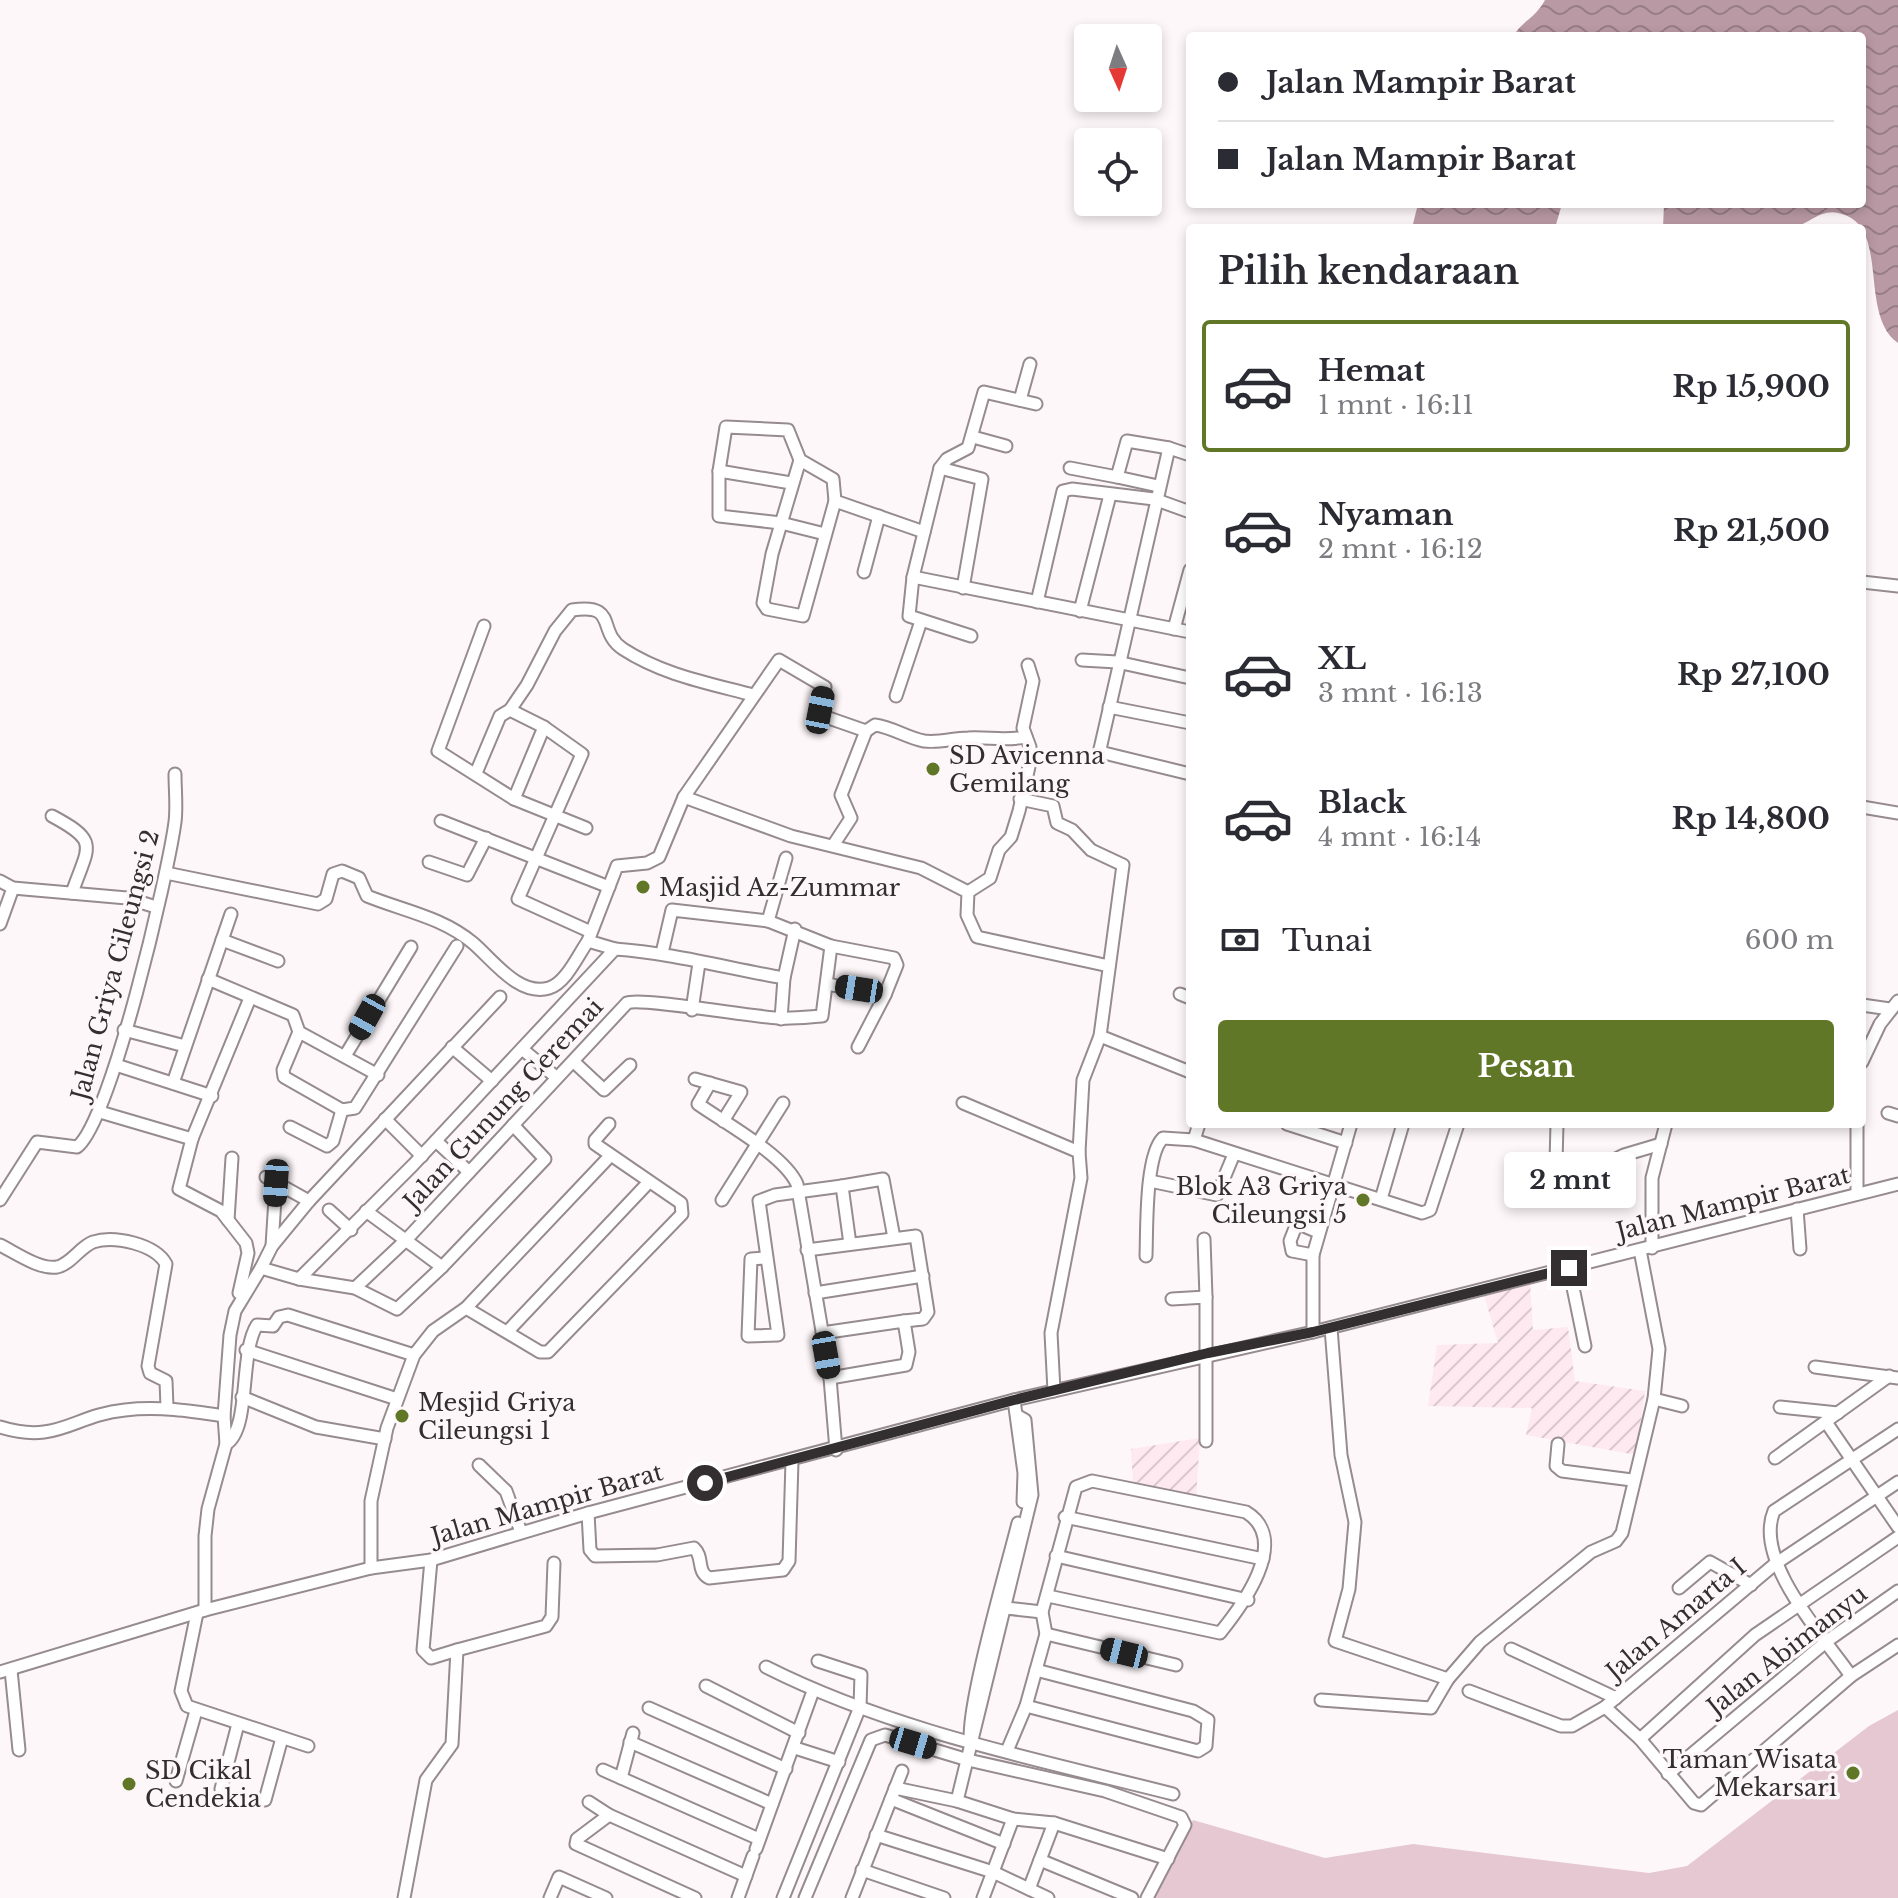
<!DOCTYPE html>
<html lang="id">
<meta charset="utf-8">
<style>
:root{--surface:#fff;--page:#f7f7f7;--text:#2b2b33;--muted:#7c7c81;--line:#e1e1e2;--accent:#617728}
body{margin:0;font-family:"Libre Baskerville",serif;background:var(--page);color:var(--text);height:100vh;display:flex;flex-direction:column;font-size:30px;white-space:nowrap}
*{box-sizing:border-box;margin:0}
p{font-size:26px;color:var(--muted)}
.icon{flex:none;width:44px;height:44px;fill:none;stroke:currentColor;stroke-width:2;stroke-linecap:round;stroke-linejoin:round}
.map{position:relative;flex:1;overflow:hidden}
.drawer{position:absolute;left:1186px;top:224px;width:680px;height:904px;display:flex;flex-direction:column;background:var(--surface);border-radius:8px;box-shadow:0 4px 12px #0003}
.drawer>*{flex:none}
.top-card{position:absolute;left:1186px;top:32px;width:680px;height:176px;border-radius:8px;box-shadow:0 4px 12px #0003;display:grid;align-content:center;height:176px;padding:0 32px;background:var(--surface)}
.needle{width:52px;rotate:177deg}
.controls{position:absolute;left:1074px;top:24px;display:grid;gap:16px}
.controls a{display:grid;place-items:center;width:88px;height:88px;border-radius:8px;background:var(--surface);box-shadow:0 4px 12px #0003;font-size:40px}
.end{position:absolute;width:36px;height:36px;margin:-18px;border:10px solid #332f30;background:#fff;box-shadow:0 0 0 4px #fff}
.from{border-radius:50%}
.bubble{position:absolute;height:56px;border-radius:8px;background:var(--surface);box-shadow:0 4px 12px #0003;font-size:26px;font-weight:700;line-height:56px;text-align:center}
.car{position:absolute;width:24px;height:48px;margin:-24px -12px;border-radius:10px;box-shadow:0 0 6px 2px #0007;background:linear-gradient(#222 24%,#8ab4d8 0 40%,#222 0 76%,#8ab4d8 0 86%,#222 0)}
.top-card b{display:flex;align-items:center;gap:28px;height:76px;font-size:30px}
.top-card b+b{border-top:2px solid var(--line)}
.top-card i{width:20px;height:20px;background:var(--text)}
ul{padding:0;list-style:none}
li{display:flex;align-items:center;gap:24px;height:132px;margin:0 16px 12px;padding:0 16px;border:4px solid transparent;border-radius:8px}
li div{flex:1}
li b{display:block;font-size:30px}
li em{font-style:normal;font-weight:700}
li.selected{border-color:var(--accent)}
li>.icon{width:72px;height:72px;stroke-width:1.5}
h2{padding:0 32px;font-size:36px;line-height:96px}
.pay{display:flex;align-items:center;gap:20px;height:88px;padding:0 32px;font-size:30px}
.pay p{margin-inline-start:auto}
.action{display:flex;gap:16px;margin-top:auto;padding:16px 32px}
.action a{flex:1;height:92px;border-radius:8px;background:var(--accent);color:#fff;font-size:32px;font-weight:700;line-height:92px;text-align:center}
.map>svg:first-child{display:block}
.industrial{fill:url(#industrial-furrows)}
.park{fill:#e5c8d2}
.water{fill:url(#water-waves)}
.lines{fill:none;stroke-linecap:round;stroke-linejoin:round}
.minor-casing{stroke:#968b8f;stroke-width:15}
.minor{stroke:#fff;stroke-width:11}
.route{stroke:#332f30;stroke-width:10}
.poi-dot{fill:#617728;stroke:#fef7f9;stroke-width:3}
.labels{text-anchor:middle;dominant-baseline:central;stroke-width:7;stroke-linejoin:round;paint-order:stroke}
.poi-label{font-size:24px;fill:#332f30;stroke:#fef7f9;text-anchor:start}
.street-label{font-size:24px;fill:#332f30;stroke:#fef7f9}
</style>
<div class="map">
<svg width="1898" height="1898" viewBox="0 0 1898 1898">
<defs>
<pattern id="industrial-furrows" width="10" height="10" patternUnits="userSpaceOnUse" patternTransform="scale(2)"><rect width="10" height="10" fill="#fee9f0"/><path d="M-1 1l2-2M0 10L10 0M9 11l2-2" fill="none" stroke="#dac8ce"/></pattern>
<pattern id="water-waves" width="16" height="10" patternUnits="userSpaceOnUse" patternTransform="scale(2)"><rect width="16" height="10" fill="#b999a4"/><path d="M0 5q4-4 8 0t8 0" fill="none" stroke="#977d86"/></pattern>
</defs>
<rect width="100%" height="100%" fill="#fef7f9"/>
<g class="industrial">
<path d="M1530,1283L1533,1330L1568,1327L1575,1381L1645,1391L1636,1455L1526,1435L1532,1408L1428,1406L1437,1345L1498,1343L1484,1295Z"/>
<path d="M1200,1438L1196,1499L1133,1484L1131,1449Z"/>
</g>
<path class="park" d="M1898,1710V1898H1153L1193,1820L1325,1858L1413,1844L1649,1873L1687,1866L1869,1726Z"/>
<g class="water">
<path d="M1545,0H1898V343C1857,314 1892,223 1838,213C1820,209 1808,225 1792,228C1759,234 1699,228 1663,228L1664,204H1862V36H1514C1518,24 1536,18 1545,0Z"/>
<path d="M1418,204H1562L1555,228H1412Z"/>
</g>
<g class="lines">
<defs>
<g id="minor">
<path d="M1020,400L1030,364"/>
<path d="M973,437L1006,446"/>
<path d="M1190,455L1169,448L1100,749L1104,753L1190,774"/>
<path d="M800,460L772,554L763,603L767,609L803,616L835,501"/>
<path d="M940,468L982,479L963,588"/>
<path d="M1070,468L1117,477L1127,441L1169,448"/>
<path d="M719,471L791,483"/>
<path d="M1117,477L1158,486"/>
<path d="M825,534L781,523L719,516V471L726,427L788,430L800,460L833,479L835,501L924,532"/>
<path d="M864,572L879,516"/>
<path d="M913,577L940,468L947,459L968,448L984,392L1036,404"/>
<path d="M1862,582L1898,586"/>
<path d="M1037,602L1063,491L1072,489L1154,499L1190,512"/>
<path d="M1080,611L1110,495"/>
<path d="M484,626L438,751L514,799L586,828"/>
<path d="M1174,629L1190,570"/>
<path d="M971,636L909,616L913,577L1190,632"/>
<path d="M1082,660L1117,662L1190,678"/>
<path d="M896,696L921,621"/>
<path d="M1109,707L1190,723"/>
<path d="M510,710L544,727L582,754L518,899L591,932"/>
<path d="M866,731L875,725C892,727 907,738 924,741C940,743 953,738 968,738C988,737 1006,741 1026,737"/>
<path d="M476,773L500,716L510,710L527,685L555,631L572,610C619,603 596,631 623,649C663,675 708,683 753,695"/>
<path d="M684,797L779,660L825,687L820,710L823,716L866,731L841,795L851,818L834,844"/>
<path d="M514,799L544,727"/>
<path d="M1020,799L1053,806L1057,823L1072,830L1091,850L1123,865L1100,1036L1083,1080L1079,1152"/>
<path d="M1862,807L1898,813"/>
<path d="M52,816C101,842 88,846 72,893"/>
<path d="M441,821L609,887"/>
<path d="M429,862L467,875L486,838"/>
<path d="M166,873L318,904L326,899L333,874L342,871L359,878L367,896C404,911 442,917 473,943C493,960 519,997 549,988C566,983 578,955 588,941"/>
<path d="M0,881L13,888L127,898L156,907"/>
<path d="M968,892L990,878L999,850L1011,837L1019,811L1030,762V747L1023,728L1033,681L1028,665"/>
<path d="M768,921L786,858"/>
<path d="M0,924L13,888"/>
<path d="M222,940L278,961"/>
<path d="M615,949C672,953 727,968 784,978"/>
<path d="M662,953L672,910L768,921L831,946L894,958L897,965L885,995"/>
<path d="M208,979L293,1015L299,1032L378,1075"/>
<path d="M827,984L885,995L858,1047"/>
<path d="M1180,994L1190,998"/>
<path d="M1862,1005L1890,1009"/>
<path d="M692,1010L699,963"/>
<path d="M781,1019L784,978L795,929"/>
<path d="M124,1030L185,1046"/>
<path d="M299,1032L283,1070L284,1077L342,1110"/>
<path d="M1100,1036L1190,1072"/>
<path d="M452,1047L492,1081"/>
<path d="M522,1049L556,1077"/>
<path d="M345,1056L411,947"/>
<path d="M574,1062L604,1090L630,1065"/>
<path d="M1862,1062L1880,1024L1898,1001"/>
<path d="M116,1065L212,1096"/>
<path d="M695,1079L741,1092L723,1121"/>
<path d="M173,1083L231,914"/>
<path d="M710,1083L698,1104C725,1123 784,1155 797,1184L830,1378L836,1450"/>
<path d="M963,1103L1079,1152L1081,1178L1051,1333L1054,1391"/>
<path d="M100,1112L192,1139L179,1189L221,1211L246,1243L248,1253L239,1293"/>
<path d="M1888,1113L1898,1116"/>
<path d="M385,1119L422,1156"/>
<path d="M1287,1124L1346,1143"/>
<path d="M1857,1124V1194"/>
<path d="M290,1127L327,1146L333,1141L342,1110L355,1108L457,946"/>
<path d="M192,1139L250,998"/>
<path d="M1194,1140L1422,1213L1430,1210L1458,1124"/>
<path d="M436,1141L469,1172"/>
<path d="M1556,1162L1557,1124"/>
<path d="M1594,1170L1624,1155L1661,1144"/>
<path d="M266,1177L309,1201"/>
<path d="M1150,1181L1217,1195L1234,1154"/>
<path d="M842,1186L883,1179L894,1238"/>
<path d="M1381,1199L1403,1124"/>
<path d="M0,1200L37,1142L77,1147C111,1121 168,874 175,822C177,807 175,790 175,774"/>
<path d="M722,1200L783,1103"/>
<path d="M1797,1209L1800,1249"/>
<path d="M329,1210L351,1230"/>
<path d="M366,1211L442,1267"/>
<path d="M228,1220L232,1158"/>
<path d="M1204,1239L1206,1297"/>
<path d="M0,1245C16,1253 40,1270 57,1267C71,1264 80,1247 93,1242C114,1235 155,1244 166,1264L148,1366L150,1373L166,1381L167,1407"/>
<path d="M272,1246L276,1183"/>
<path d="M1652,1248V1178L1666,1124"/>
<path d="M807,1250L916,1236L928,1312L923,1319L904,1321"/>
<path d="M1313,1255L1292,1251L1290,1241L1297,1223L1318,1232"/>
<path d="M1146,1256C1147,1230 1145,1155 1163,1138L1194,1140L1199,1124"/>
<path d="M765,1258L751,1259L748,1336L778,1335L759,1201L775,1195L842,1186L850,1244"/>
<path d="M261,1268L272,1246L309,1201L500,997"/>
<path d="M1569,1268L1585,1346"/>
<path d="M299,1279L355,1288L397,1309L442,1267L545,1159L513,1125"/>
<path d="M355,1288L406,1240L627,1003C639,997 753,1017 778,1018C792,1019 808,1017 822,1016L831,946"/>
<path d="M815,1293L923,1276"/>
<path d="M1172,1299L1206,1297V1441"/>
<path d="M466,1308L540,1352H548L682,1214L681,1203L595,1144V1140L609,1124"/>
<path d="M1331,1328L1341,1455L1355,1522L1349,1589L1335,1641L1448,1679"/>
<path d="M508,1331L648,1183"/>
<path d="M1313,1332V1255L1351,1124"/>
<path d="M822,1333L904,1321L909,1352L906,1365L830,1378"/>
<path d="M246,1350L397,1399"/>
<path d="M1815,1367L1898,1378"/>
<path d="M242,1397L316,1427L385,1439"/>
<path d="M1654,1399L1682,1406"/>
<path d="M1014,1400L1024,1473L1023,1502"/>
<path d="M1780,1407L1838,1413"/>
<path d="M1826,1422L1898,1527"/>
<path d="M0,1427C58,1445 73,1415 125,1410C159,1406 191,1411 224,1416"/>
<path d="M226,1444C251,1429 239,1353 257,1325L273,1326L279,1317L288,1315L414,1355"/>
<path d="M1558,1444L1556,1466L1562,1471L1632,1480"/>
<path d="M1775,1458L1889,1376"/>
<path d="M479,1465L506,1491L521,1532"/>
<path d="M588,1513L590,1550L595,1556L657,1555L694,1548C704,1557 696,1571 709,1578L783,1570L789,1561L792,1461"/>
<path d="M1065,1517L1263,1559"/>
<path d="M1056,1556L1248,1600"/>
<path d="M371,1568V1501L387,1428L414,1355L433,1331L466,1308L610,1156"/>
<path d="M1679,1588L1710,1562L1751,1585"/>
<path d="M1006,1608L1042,1612"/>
<path d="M205,1610V1536L208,1509L226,1444L224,1416L230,1335L235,1311L261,1268L299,1279L413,1165L615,949L588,941L617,866L647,863L659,857L684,797L791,836L921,868L968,892L967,915L977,937L1109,966"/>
<path d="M197,1613L181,1691L187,1706L308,1746"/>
<path d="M1046,1634L1176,1665"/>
<path d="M1511,1649L1616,1698"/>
<path d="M457,1650L546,1626L552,1617L554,1563"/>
<path d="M766,1667C893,1731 1036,1759 1173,1794"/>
<path d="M11,1670L19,1750"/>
<path d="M0,1672L205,1610L371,1568L431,1560L588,1513L1014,1400L1313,1332L1898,1184"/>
<path d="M1851,1676C1824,1637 1753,1561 1774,1511L1898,1429"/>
<path d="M706,1686L799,1733"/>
<path d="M1469,1691L1561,1726H1572L1605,1707L1775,1564L1898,1482"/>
<path d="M1321,1700L1431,1708L1448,1679L1480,1642L1591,1552L1616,1541L1622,1533L1654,1399L1659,1349L1640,1250"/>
<path d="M1026,1706L1198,1751L1206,1746L1208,1720L1193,1711L1036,1670"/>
<path d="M1605,1707L1640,1739L1694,1803L1701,1805L1851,1676L1898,1645"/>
<path d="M649,1708L786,1769"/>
<path d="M1640,1739L1755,1635L1898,1537"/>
<path d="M630,1742L772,1804"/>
<path d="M971,1744C963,1717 1009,1560 1018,1523"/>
<path d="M795,1748L839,1762"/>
<path d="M1007,1751L1026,1706L1046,1634L1042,1612L1076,1487L1092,1481L1246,1512C1292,1540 1241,1607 1220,1633L1048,1596"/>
<path d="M603,1770L759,1839"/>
<path d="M1668,1774L1827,1641L1898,1591"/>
<path d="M621,1778L633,1733"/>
<path d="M176,1781L196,1711"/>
<path d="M895,1788L957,1801L1013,1819L1054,1823L1168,1859"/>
<path d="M221,1789L238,1724"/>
<path d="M891,1799L1004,1844"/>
<path d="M265,1800L282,1738"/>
<path d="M957,1801L1032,1495L1025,1420L1018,1416"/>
<path d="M589,1802L609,1815L746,1876"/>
<path d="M609,1815L577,1839L576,1844L695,1898"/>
<path d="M876,1835L993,1872L1048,1898"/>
<path d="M756,1849L813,1691"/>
<path d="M1040,1860L1132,1898"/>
<path d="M862,1870L944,1898"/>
<path d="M1029,1889L1054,1823"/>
<path d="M404,1898L426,1780L452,1744L457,1650L431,1658L423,1650L431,1560"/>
<path d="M550,1898L559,1877L606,1898"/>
<path d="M738,1898L753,1856"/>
<path d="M783,1898L860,1707L861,1675L818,1661"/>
<path d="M805,1898L871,1740L885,1735L968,1760L1105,1791L1181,1817L1185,1825L1147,1898"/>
<path d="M852,1898L902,1771"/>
<path d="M983,1898L1013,1819"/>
</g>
</defs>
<use href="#minor" class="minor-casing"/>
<use href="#minor" class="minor"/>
</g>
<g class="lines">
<path class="route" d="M705,1483L1014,1400L1208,1353L1313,1332L1569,1268"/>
</g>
<g class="poi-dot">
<circle cx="933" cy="769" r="8"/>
<circle cx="643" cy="887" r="8"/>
<circle cx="1363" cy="1200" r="8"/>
<circle cx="402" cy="1416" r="8"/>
<circle cx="1853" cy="1773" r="8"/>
<circle cx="129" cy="1784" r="8"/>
</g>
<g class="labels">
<g class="poi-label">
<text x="949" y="755">SD Avicenna<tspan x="949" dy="28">Gemilang</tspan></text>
<text x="659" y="887">Masjid Az-Zummar</text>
<text x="1347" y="1186" text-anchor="end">Blok A3 Griya<tspan x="1347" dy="28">Cileungsi 5</tspan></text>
<text x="418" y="1402">Mesjid Griya<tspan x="418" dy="28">Cileungsi 1</tspan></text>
<text x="1837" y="1759" text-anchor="end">Taman Wisata<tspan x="1837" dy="28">Mekarsari</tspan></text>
<text x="145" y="1770">SD Cikal<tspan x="145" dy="28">Cendekia</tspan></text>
</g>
<g class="street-label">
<text transform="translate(115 965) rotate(-75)">Jalan Griya Cileungsi 2</text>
<text transform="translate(503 1104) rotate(-47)">Jalan Gunung Ceremai</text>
<text transform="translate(1733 1203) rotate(-14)">Jalan Mampir Barat</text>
<text transform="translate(547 1504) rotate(-16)">Jalan Mampir Barat</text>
<text transform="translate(1676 1619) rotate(-40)">Jalan Amarta I</text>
<text transform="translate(1787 1650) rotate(-38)">Jalan Abimanyu</text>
</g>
</g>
</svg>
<div class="controls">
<a><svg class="needle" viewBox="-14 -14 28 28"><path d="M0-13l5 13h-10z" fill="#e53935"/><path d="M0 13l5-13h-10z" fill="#7c7c81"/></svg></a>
<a><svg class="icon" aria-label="locate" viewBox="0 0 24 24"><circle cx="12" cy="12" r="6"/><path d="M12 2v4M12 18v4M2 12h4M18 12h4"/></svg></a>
</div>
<i class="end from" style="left:705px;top:1483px"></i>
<i class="end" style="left:1569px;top:1268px"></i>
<div class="bubble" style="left:1504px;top:1152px;width:132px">2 mnt</div>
<i class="car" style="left:820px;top:710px;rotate:11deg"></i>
<i class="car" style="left:859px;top:989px;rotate:279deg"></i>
<i class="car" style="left:367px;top:1017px;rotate:209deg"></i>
<i class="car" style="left:276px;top:1183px;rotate:184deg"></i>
<i class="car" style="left:826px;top:1355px;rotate:170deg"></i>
<i class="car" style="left:1124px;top:1653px;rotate:284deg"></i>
<i class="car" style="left:913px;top:1743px;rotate:107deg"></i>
<div class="top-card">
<b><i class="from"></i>Jalan Mampir Barat</b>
<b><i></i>Jalan Mampir Barat</b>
</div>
<section class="drawer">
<h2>Pilih kendaraan</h2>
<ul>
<li class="selected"><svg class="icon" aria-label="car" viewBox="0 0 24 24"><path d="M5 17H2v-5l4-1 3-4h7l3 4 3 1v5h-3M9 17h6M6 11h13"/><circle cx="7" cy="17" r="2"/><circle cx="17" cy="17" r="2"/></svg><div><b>Hemat</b><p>1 mnt · 16:11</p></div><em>Rp 15,900</em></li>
<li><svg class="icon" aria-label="car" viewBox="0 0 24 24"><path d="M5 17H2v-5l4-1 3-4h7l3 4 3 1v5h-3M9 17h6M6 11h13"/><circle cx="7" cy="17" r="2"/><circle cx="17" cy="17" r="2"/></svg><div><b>Nyaman</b><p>2 mnt · 16:12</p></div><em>Rp 21,500</em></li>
<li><svg class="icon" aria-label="car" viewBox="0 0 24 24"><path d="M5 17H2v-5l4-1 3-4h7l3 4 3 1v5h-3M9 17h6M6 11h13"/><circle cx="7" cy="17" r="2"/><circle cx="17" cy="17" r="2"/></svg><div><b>XL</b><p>3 mnt · 16:13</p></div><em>Rp 27,100</em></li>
<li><svg class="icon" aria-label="car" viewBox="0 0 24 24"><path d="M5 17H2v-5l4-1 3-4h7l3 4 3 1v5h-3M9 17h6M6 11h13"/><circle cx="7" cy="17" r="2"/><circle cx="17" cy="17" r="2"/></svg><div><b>Black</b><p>4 mnt · 16:14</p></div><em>Rp 14,800</em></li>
</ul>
<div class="pay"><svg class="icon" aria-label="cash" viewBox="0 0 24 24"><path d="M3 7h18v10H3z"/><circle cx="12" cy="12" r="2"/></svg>Tunai<p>600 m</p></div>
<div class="action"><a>Pesan</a></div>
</section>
</div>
